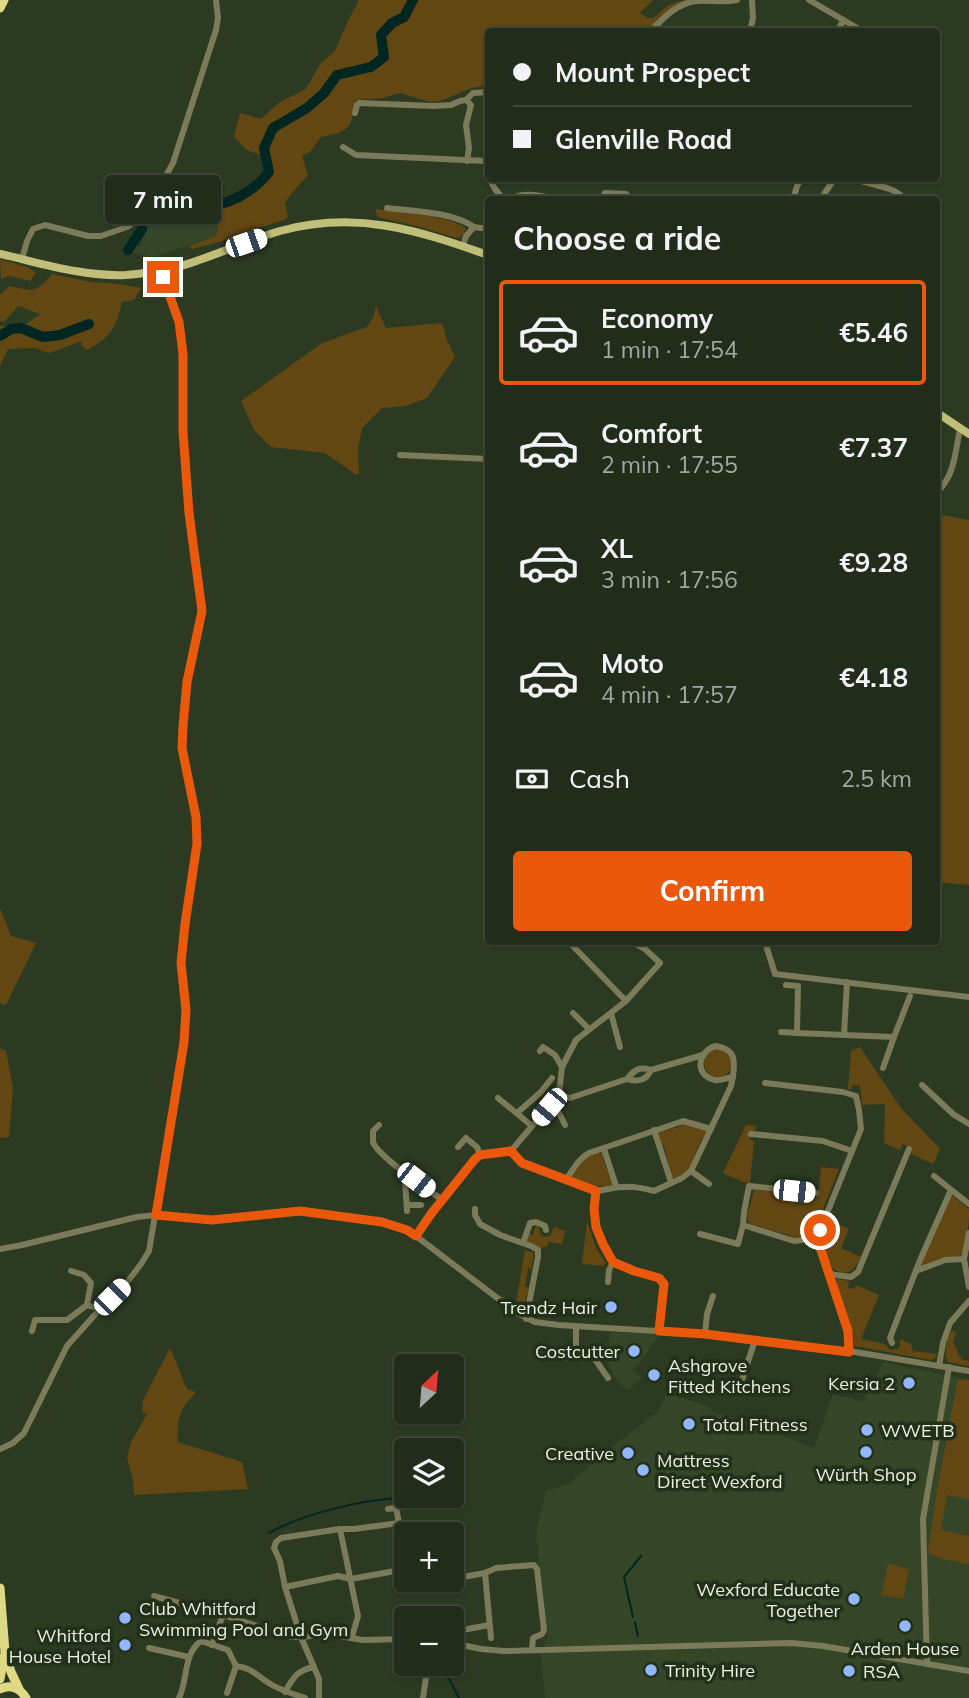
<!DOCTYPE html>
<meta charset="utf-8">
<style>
:root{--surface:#212c1a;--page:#2d3827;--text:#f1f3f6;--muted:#a2a7a2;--line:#3e4839;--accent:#ea580c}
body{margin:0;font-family:Mulish,sans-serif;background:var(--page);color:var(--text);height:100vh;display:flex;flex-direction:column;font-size:26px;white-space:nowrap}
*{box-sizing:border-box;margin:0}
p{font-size:23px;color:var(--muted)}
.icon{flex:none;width:38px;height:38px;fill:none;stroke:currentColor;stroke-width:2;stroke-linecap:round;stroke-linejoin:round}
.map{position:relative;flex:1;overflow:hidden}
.side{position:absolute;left:485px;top:196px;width:455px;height:749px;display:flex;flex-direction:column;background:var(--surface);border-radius:7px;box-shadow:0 2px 5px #0004,0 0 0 2px var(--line)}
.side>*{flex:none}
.banner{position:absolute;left:485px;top:28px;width:455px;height:154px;border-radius:7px;box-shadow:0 2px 5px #0004,0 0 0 2px var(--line);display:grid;align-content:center;height:154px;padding:0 28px;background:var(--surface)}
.needle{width:46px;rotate:26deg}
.tools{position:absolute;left:394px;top:1354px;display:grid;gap:14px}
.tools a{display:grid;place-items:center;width:70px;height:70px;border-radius:7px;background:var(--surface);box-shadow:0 2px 5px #0004,0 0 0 2px var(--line);font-size:35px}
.end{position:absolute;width:32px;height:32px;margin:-16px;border:9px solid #ea580c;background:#fff;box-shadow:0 0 0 4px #fff}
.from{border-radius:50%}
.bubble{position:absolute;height:49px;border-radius:7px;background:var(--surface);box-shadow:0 2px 5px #0004,0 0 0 2px var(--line);font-size:23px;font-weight:700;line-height:49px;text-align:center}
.car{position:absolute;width:21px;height:42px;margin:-21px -10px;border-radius:9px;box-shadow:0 0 5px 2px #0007;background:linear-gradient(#fff 24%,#345 0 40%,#fff 0 76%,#345 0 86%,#fff 0)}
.banner b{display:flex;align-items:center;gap:24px;height:66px;font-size:26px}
.banner b+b{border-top:2px solid var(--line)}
.banner i{width:18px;height:18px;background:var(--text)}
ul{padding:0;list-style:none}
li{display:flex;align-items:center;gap:21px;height:105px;margin:0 14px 10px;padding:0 14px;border:4px solid transparent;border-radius:7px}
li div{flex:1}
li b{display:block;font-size:26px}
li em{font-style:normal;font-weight:700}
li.on{border-color:var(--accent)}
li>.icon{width:63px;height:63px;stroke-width:1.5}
h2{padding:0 28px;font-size:32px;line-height:84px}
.pay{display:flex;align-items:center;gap:18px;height:77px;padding:0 28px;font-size:26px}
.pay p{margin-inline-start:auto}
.action{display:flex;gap:14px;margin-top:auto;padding:14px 28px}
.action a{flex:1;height:80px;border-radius:7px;background:var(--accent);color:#fff;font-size:28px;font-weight:700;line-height:80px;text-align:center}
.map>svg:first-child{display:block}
.built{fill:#354628}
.green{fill:#624712}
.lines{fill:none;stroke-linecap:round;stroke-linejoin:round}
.stream{stroke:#002622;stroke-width:2}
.river{stroke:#002622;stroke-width:10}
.minor{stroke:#7b7a59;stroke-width:6}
.major{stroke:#c1be79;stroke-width:8}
.highway{stroke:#ddd984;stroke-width:9}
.route{stroke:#ea580c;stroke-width:9}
.poi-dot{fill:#93b7fd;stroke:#233019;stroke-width:2.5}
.labels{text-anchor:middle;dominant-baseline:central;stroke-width:7;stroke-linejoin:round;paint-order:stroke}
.poi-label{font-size:18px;fill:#e8f1e2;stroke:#233019;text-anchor:start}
</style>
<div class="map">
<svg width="969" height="1698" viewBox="0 0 969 1698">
<rect width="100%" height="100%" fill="#2c3a22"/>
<g class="built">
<path d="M209,210L215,213L218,231L216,236L157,256H148L131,252L132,246H142L144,234L152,220L157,214L161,213L187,215L203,213Z"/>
<path d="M610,1332L660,1334L645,1356L632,1370L642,1377L627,1391L614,1376L607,1361Z"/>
<path d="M883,1362L969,1380V1698H545L541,1655L547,1638L536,1531L546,1491L570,1483L621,1440L658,1412L667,1393L709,1407L713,1412L747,1422L814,1448L833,1394L863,1402Z"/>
</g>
<g class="green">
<path d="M359,0H653L640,13L647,18H654C664,7 675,0 690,0C672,5 660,19 647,31L488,32V85L472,88L440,101L430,102L400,93L383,98L356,100C353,107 354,115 351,122C346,133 332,135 321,137L310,152L302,156L308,175L291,194L285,203L288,216L286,219L219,242L192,249L189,246L216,236L218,231L215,214L207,209C236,199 248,194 269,172L267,157L247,150L234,137L240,113L261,119L280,102L306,89L320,64L335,51L347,23Z"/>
<path d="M375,209C397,212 452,215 466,229L462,236L456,238L420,227L378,217Z"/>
<path d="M0,259L30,268L36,273L30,281L9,276L1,279Z"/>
<path d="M52,274L90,282L119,284L141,288L134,300L122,302C116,328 111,337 87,350L82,346V341L49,353L35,348L8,349L0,366V326L25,325L40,314L18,306L4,322L0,321V295L9,286C34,291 35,294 52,274Z"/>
<path d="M376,306L386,328L442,323L447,340L455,357L427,398L405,406L382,408L362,428L358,449L359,474H355L325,453L271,447L254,430L241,401L322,343L367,327L374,316Z"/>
<path d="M936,514L969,520V885L936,882Z"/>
<path d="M0,908L11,936L36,943L6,1005L0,1004Z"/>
<path d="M860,1047L901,1108L940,1149L933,1164L911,1154L912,1148L903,1144L900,1150L884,1143L885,1104L862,1105L860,1086L852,1085L851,1089H848L851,1051Z"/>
<path d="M0,1048L6,1051L13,1088L9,1137L0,1138Z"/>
<circle cx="718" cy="1063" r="14"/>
<path d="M684,1123L706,1129L708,1131L705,1137L702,1138L693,1159L694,1162L686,1172L675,1178L672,1177L664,1146L661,1145L657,1134L659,1131H665L678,1127Z"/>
<path d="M746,1125L756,1126L755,1131H751L750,1140L754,1141L750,1183L743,1182L723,1173Z"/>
<path d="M598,1152L602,1153L604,1157L603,1159L613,1184L611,1186H590L573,1180L572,1175L586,1156Z"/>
<path d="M821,1167L839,1169L813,1234L791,1238L789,1235L750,1224L747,1216L754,1190L803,1195V1197L814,1199L818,1196Z"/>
<path d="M952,1195L969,1209V1221L964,1252L960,1256L938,1259L923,1266L921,1264L923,1258Z"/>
<path d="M828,1220L849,1229L841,1248L861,1257C854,1271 847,1278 832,1268C826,1251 821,1238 828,1220Z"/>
<path d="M587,1221L596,1248L606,1263L603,1266L582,1264Z"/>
<path d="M536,1225L538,1226L541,1235L545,1237L550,1236L554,1227L565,1231L562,1244L548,1242L547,1247L538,1248L527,1242L528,1234L533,1235Z"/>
<path d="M525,1250L534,1253L531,1269L528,1268L525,1287H529L523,1309L519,1310L497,1294L516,1303Z"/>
<path d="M838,1279L849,1281L848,1288L854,1289L856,1285L879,1295L861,1339L885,1344L890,1350L898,1349L900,1346V1339L911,1344L913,1351L937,1354L936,1357L931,1360L854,1346L853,1333L836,1282Z"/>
<path d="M951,1330L956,1332L953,1342L958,1351V1355L961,1356V1359L969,1361V1366L948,1362C943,1353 947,1340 951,1330Z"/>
<path d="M170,1348L187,1389L196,1392C179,1411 177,1417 178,1442L242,1462L248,1489L134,1495L133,1479L127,1458L131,1442L147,1414L142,1412L143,1400Z"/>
<path d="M958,1379L969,1380V1499L947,1495L941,1530L969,1536V1564C956,1561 938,1560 928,1552L937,1491Z"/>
<path d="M888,1564L909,1569L903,1599L882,1595Z"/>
</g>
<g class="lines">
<g class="stream">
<path d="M269,1533C302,1514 362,1500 399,1498"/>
<path d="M633,1617L624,1577L641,1556"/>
<path d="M635,1622L638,1636"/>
<path d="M441,1664L459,1698"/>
</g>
<g class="river">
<path d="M150,217L154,211C198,209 239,210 269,172L264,148L273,128L307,108L324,93L337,75L371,67L384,57L381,35L392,23L404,17L413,0"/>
<path d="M128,250L142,229"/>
<path d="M0,336L11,329L21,328L43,337L60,335L89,324"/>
</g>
<g class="minor">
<path d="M809,0L864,32"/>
<path d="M650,32C663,18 677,3 697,1C711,0 722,3 737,0"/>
<path d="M750,32L753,18L752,0"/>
<path d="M836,32L844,20"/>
<path d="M466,100L473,93L488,92"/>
<path d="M355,113L357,105L359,103L434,106L451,105L460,101L466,100L471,105L466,125L469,148L467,161"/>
<path d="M343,147L356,155L486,161"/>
<path d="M488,157L486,161L488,176"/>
<path d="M489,178L495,189L504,200"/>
<path d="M852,178C868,185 897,186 905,200"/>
<path d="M509,200C525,190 544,197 561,200"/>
<path d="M601,200L605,193L626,194L631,200"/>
<path d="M793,200L797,186L802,178"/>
<path d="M820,200L835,178"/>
<path d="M387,208C412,211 453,212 474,227"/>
<path d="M463,246L466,236L474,227L488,229"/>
<path d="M22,259L27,241L33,229L45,225L88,236H101L127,227L144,215L173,163L216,30L218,18L216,0"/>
<path d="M400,455L488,459"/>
<path d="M936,493C955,476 955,453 960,429"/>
<path d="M569,942L626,1001"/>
<path d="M765,942L775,974L969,997"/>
<path d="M786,985L798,986L797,1033L894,1037L910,996"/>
<path d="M573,1013L589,1029"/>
<path d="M611,1013L620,1047"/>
<path d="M781,1032L797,1033"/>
<path d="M844,1035L847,982"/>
<path d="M716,1046C736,1049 735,1061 733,1077C727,1078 721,1081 715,1080C694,1076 697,1051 716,1046Z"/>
<path d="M540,1051L543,1047L555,1055L562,1067"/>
<path d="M883,1068L894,1037"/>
<path d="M651,1070C646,1081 638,1082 627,1079C634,1070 640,1066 651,1070L703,1055"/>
<path d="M765,1083L843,1092L856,1096L859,1110L861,1129L817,1238L848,1331L849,1351"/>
<path d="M922,1085L953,1114L969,1124"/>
<path d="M559,1094L562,1067L576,1040L626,1001L660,963L645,949L632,942"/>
<path d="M559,1094L570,1098L627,1079"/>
<path d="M498,1098L532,1126"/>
<path d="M549,1106L559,1113L565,1125"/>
<path d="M517,1113L541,1092L552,1078"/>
<path d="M379,1125L373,1131C373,1132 373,1142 373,1142C377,1156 428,1189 442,1200L416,1236"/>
<path d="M654,1130L671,1182"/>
<path d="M751,1134L823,1141L852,1151"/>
<path d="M458,1147L466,1138L477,1147L480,1155"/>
<path d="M604,1149L616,1186"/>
<path d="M511,1151L522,1163L596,1191"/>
<path d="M691,1171L709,1184"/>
<path d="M934,1176L969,1204"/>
<path d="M566,1180C573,1170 578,1159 589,1153L683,1121L711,1129"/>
<path d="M816,1193L749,1186L744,1212L743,1225L794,1241L817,1238"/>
<path d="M442,1200L475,1159L480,1155L511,1151L559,1094"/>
<path d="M407,1205H421"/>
<path d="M475,1209V1215L480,1224L500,1235L531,1246L538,1250V1257L526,1319"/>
<path d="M407,1211L405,1181L409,1175"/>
<path d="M969,1233L964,1259L969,1287"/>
<path d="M700,1234L738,1244L743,1225"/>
<path d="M523,1243L530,1223L536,1222L545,1226L546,1230"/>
<path d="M0,1249L22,1245L137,1217L156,1215L212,1220L300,1211L350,1217L395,1225L416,1236L517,1313L535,1322L558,1325L705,1334L849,1351L969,1371"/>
<path d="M71,1271L84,1275L91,1283L87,1305"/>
<path d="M916,1271L945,1260L964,1259"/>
<path d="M829,1274L851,1277L858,1272L909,1149"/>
<path d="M608,1282L609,1270L613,1262"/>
<path d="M576,1326V1346L578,1350"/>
<path d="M32,1331L35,1320H67L87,1305L100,1309"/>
<path d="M659,1331L664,1284L659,1278L634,1271L613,1262L603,1244L596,1227L594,1209L596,1191C622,1187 627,1184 654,1191L682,1178L691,1171L731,1086L733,1077"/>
<path d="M705,1334L707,1314L713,1296"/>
<path d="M892,1343L890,1338L920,1260L951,1190"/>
<path d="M568,1358L578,1350L590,1352L608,1378"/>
<path d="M939,1366L943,1343L950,1323L969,1301"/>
<path d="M734,1389L741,1383L755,1340"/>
<path d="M0,1449L13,1443L24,1433L67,1346L100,1309L125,1285L141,1264L149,1251L184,1042L186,1010L181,963L185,924L197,844L196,817L182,748L184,707L187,683L202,611L189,513L183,432V353L179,322L160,271"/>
<path d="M396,1508L399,1523L354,1529H340L281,1538L276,1542L274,1548L280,1561L285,1587L301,1637L329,1634L362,1640L406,1639"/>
<path d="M388,1509L402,1507"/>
<path d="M340,1529L358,1616L352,1637"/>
<path d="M485,1573L491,1638"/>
<path d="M452,1579L485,1573L496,1568L534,1565L537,1569L544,1630L542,1634L533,1638L532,1650"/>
<path d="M437,1582L447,1580"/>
<path d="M285,1587L338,1576L351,1579L406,1569"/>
<path d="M154,1596L223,1615L291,1637H301L319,1679V1698"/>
<path d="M452,1632L489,1625"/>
<path d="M452,1643L481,1649L504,1651L791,1643L823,1646L969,1671"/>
<path d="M212,1645L223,1615"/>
<path d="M149,1648L189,1657"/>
<path d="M927,1664L923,1519L949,1367"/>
<path d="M285,1692C293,1678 297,1670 314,1667"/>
<path d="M227,1693L236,1666"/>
<path d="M179,1698C188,1680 183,1654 201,1641L228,1650L236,1666C253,1668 258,1677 272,1685C283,1691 293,1694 305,1698"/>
<path d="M423,1698L428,1664"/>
</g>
<g class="major">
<path d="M0,254C41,263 84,277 126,275C151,273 176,269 199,260C226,251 252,239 280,231C356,210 417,230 488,255"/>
<path d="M936,412L969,434"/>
</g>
<g class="highway">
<path d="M0,8L4,0"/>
<path d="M0,1588L5,1652L11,1672L19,1689"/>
<path d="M0,1679L5,1653"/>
<path d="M0,1689C11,1684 20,1688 26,1698"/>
</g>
</g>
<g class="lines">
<path class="route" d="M163,277L179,322L183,354V432L189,513L202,611L187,682L183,726L182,748L196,817L197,844L185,924L181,963L186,1010L184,1042L156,1215L212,1220L300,1211L382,1222L407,1230L416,1236L431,1214L475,1159L480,1155L511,1151L522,1163L596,1191L594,1209L596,1227L603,1244L613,1262L634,1271L659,1278L664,1284L659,1331L705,1334L849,1352L848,1331L817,1238L820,1230"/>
</g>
<g class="poi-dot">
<circle cx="611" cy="1307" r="7"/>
<circle cx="634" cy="1351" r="7"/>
<circle cx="654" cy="1375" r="7"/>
<circle cx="909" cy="1383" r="7"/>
<circle cx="689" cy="1424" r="7"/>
<circle cx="867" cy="1430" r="7"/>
<circle cx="866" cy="1452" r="7"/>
<circle cx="628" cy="1453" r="7"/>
<circle cx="643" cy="1470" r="7"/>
<circle cx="854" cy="1599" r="7"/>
<circle cx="125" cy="1618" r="7"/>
<circle cx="905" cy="1626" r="7"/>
<circle cx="125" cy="1645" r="7"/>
<circle cx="651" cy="1670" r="7"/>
<circle cx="849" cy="1671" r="7"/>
</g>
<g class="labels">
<g class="poi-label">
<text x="597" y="1307" text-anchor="end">Trendz Hair</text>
<text x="620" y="1351" text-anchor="end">Costcutter</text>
<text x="668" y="1365">Ashgrove<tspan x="668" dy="21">Fitted Kitchens</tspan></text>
<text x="895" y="1383" text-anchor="end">Kersia 2</text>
<text x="703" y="1424">Total Fitness</text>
<text x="881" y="1430">WWETB</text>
<text x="614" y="1453" text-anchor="end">Creative</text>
<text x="657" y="1460">Mattress<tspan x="657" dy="21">Direct Wexford</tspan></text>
<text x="866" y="1474" text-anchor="middle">Würth Shop</text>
<text x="840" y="1589" text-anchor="end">Wexford Educate<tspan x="840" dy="21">Together</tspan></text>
<text x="139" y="1608">Club Whitford<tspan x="139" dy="21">Swimming Pool and Gym</tspan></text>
<text x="111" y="1635" text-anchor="end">Whitford<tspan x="111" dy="21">House Hotel</tspan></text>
<text x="905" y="1648" text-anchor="middle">Arden House</text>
<text x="665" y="1670">Trinity Hire</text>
<text x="863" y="1671">RSA</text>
</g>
</g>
</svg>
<div class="tools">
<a><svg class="needle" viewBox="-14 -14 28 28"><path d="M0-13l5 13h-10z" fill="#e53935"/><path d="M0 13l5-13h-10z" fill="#a2a7a2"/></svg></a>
<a><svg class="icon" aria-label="layers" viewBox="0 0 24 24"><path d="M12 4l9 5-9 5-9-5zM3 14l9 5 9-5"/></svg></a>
<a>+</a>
<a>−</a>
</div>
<i class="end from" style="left:820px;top:1230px"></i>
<i class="end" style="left:163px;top:277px"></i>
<div class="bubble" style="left:105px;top:175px;width:116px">7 min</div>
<i class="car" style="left:246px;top:243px;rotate:71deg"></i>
<i class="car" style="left:549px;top:1107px;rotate:220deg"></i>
<i class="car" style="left:416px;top:1180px;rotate:128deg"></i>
<i class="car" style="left:794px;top:1191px;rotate:96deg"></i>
<i class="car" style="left:112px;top:1297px;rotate:45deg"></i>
<div class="banner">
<b><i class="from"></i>Mount Prospect</b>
<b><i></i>Glenville Road</b>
</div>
<section class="side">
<h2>Choose a ride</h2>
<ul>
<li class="on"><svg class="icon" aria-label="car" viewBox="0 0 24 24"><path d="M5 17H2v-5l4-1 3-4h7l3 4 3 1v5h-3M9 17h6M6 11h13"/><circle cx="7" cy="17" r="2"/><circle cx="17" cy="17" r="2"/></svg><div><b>Economy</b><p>1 min · 17:54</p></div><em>€5.46</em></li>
<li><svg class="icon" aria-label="car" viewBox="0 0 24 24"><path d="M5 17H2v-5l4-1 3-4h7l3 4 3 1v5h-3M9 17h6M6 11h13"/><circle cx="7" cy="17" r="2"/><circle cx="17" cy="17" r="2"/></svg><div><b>Comfort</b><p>2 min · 17:55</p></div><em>€7.37</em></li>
<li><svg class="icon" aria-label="car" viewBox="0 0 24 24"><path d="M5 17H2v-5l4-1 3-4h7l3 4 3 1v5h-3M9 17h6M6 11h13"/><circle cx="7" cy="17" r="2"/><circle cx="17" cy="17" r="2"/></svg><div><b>XL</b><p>3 min · 17:56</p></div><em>€9.28</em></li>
<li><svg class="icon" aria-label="car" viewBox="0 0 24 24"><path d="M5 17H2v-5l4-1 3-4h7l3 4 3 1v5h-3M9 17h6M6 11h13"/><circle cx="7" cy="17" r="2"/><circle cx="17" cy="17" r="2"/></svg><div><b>Moto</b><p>4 min · 17:57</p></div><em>€4.18</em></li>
</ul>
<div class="pay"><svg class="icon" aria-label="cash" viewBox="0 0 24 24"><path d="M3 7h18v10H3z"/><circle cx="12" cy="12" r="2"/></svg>Cash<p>2.5 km</p></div>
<div class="action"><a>Confirm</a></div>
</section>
</div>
